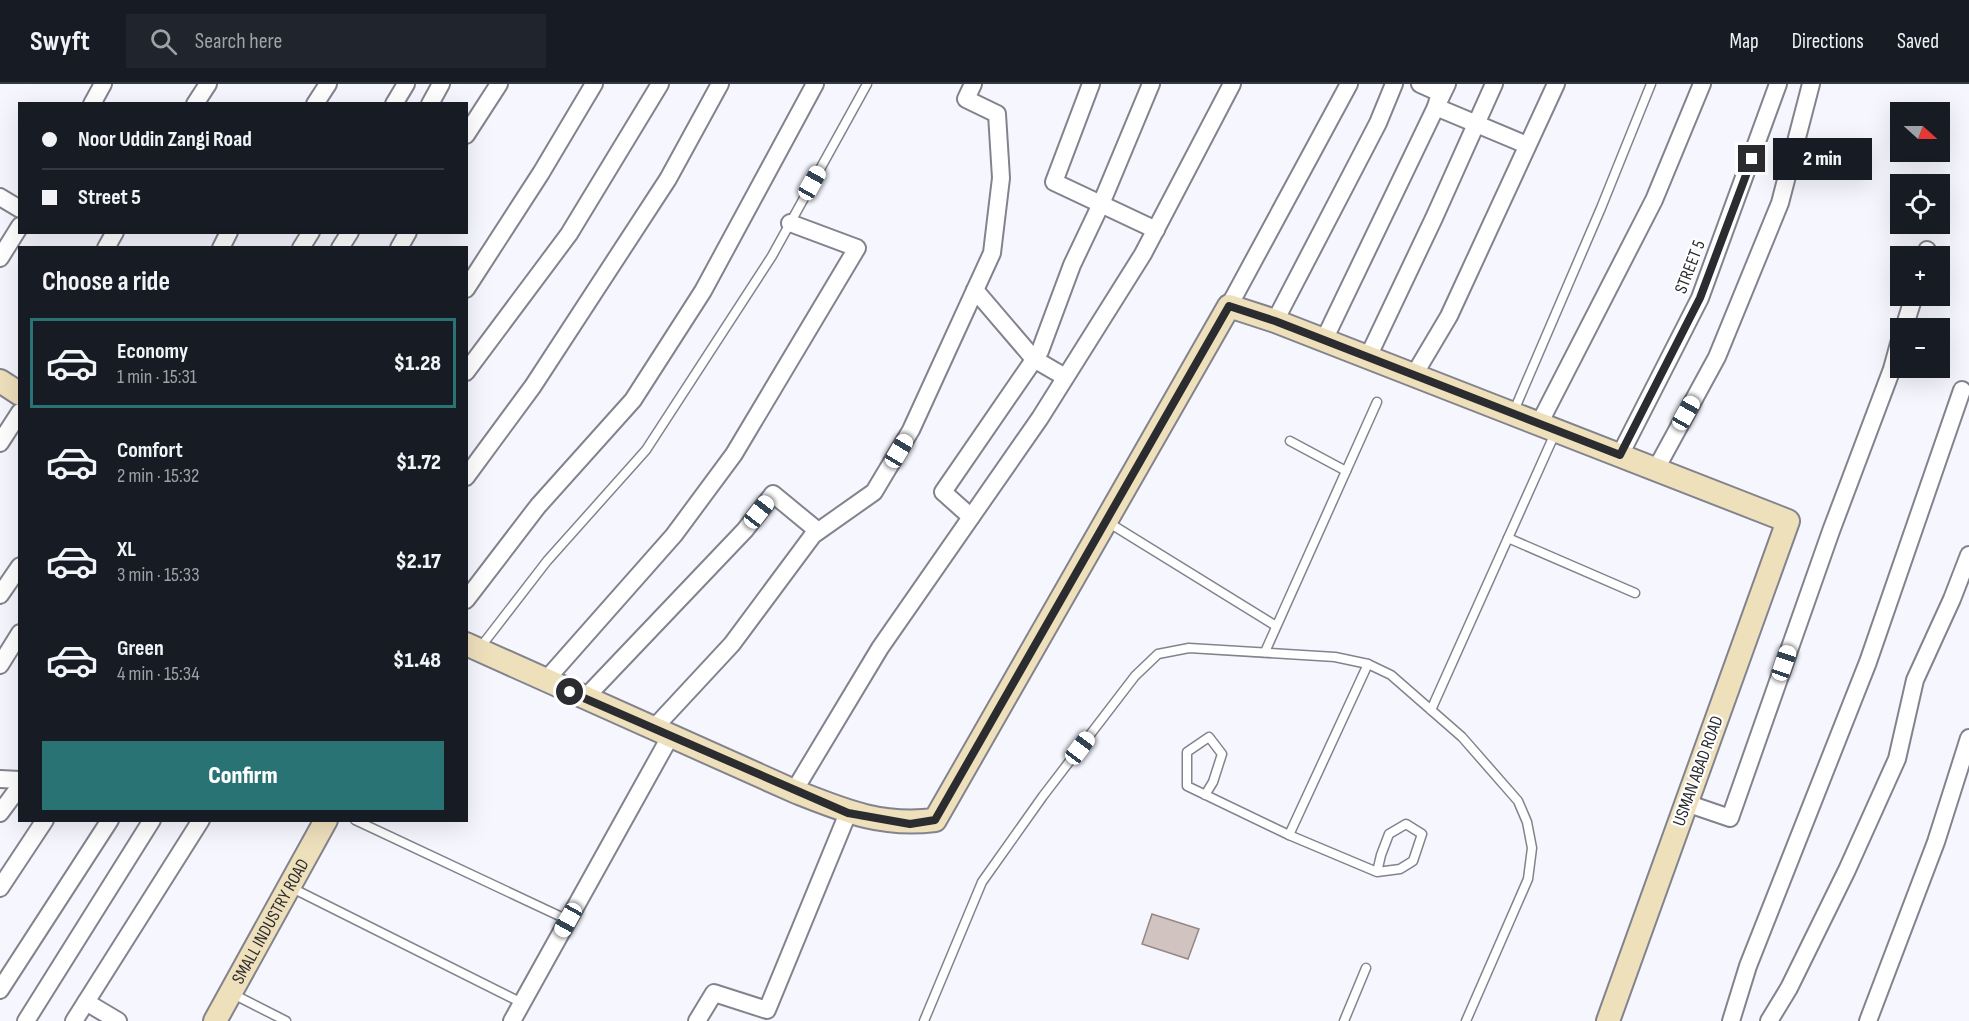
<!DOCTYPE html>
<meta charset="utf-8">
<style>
:root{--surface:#171b24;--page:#20242c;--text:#f1f3f6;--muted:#9ea1a6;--line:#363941;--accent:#297374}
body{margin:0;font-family:"Sofia Sans Condensed",sans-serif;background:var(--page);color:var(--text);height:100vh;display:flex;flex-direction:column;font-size:22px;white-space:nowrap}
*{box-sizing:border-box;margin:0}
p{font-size:20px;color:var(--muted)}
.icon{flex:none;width:33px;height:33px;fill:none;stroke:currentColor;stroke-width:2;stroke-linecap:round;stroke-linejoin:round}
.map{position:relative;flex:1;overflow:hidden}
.details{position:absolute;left:18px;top:162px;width:450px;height:576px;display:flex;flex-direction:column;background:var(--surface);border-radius:0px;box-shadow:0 6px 24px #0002}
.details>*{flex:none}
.banner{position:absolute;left:18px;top:18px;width:450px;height:132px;border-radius:0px;box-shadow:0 6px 24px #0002;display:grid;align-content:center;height:132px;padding:0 24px;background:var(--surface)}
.needle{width:39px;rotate:111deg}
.fabs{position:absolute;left:1890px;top:18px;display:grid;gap:12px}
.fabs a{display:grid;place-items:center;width:60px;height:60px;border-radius:0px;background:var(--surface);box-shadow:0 6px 24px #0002;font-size:30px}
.end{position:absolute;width:27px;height:27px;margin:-14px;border:8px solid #2b2c30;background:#fff;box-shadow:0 0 0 3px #fff}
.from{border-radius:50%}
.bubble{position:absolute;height:42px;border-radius:0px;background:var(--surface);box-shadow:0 6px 24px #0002;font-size:20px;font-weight:800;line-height:42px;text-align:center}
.car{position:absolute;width:18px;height:36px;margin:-18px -9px;border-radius:8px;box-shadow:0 0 4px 2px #0007;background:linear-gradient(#fff 24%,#345 0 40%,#fff 0 76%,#345 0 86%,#fff 0)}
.banner b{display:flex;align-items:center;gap:21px;height:57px;font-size:22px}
.banner b+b{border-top:2px solid var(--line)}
.banner i{width:15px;height:15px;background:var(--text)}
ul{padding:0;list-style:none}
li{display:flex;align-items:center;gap:18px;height:90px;margin:0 12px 9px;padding:0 12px;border:3px solid transparent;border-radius:0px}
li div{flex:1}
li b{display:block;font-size:22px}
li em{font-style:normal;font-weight:800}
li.on{border-color:var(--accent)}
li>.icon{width:54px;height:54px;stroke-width:1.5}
h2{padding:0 24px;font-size:27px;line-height:72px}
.primary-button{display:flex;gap:12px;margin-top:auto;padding:12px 24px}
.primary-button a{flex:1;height:69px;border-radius:0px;background:var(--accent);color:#fff;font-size:24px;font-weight:800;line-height:69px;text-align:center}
header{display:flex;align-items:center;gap:36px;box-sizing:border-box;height:84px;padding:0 30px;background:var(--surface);border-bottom:2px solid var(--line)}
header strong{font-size:28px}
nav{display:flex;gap:33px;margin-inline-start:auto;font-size:21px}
.search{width:420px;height:54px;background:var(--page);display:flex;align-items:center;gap:15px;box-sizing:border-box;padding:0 21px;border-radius:0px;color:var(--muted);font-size:22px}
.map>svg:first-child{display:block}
.building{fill:#d0c3c0;stroke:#948885;stroke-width:1.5}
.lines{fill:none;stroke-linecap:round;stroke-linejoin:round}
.lane-casing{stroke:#82838d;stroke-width:11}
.street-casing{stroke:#82838d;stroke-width:20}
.secondary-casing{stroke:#82838d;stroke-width:26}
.lane{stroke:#fff;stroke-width:8}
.street{stroke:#fff;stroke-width:16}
.secondary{stroke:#efe0bc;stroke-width:22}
.route{stroke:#2b2c30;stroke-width:8}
.labels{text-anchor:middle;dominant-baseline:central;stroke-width:4.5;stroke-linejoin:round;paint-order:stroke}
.street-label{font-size:18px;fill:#2b2c30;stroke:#fff}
</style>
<header>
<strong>Swyft</strong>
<div class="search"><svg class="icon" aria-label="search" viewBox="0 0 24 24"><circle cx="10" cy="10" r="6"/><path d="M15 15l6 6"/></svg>Search here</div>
<nav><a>Map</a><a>Directions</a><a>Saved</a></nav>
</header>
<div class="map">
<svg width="1969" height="937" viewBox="0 0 1969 937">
<rect width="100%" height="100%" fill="#f6f7fe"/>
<path class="building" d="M1152,830L1199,845L1188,875L1142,860Z"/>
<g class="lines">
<defs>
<g id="lane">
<path d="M1513,329L1601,124L1651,0"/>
<path d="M1290,357L1346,387"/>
<path d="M1106,437L1276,542"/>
<path d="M1508,454L1635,509"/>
<path d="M479,565L547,477L646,366L772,172L867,0"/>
<path d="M1265,568L1377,318"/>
<path d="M1368,580L1289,751L1377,788L1400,785L1413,777L1422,750L1406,740L1389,750L1381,771L1377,788"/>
<path d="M1431,626L1556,347"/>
<path d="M1205,711L1213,698L1222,670L1209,653L1187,668V702L1289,751"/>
<path d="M355,736L568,836"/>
<path d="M290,803L522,919"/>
<path d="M231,909L286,937"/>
<path d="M924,937L982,798L1043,712L1135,592L1158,570L1189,564L1335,573L1368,580L1391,591L1462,653L1518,717L1527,738L1532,764L1528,795L1466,937"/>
<path d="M1344,937L1366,884"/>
</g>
<g id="street">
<path d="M1091,0L1054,98L1156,146"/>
<path d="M1420,0L1440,9L1436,23L1527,61"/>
<path d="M92,20L103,0"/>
<path d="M195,20L208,0"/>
<path d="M315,20L328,0"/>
<path d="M394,20L406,0"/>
<path d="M430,20L441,0"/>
<path d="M466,51L499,0"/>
<path d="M0,113L20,125"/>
<path d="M106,164L115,148"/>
<path d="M221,164L229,148"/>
<path d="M301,164L311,148"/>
<path d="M340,164L350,148"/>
<path d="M399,164L408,148"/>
<path d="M1925,172L1927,166"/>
<path d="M0,174L20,142"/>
<path d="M466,205L541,89L594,0"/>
<path d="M975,206L1034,275L1065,293"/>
<path d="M1229,222L1349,0"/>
<path d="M1275,237L1378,39L1394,0"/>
<path d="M1904,244L1914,212"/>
<path d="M1324,256L1447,0"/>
<path d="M1368,273L1434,134L1494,0"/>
<path d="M466,288L569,150L660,0"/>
<path d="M1414,291L1449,232L1556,0"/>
<path d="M1539,340L1654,116L1702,0"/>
<path d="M0,359L20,328"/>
<path d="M1620,371L1700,214L1778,0"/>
<path d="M1656,385L1717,273L1780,119L1811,0"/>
<path d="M466,393L533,302L668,95L720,0"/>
<path d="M971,433L943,408L1040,267L1072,181L1101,120L1151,0"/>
<path d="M0,511L20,482"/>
<path d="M466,516L538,422L633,316L703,207L815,0"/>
<path d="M0,581L20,549"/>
<path d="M545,597L674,451L734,370L857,164L790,139"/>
<path d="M585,614L745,446L773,410L818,447"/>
<path d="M654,644L732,560L813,451L874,408L911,346L992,169L1001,94L997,30L966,15L973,0"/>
<path d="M0,695L20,696"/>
<path d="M794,707L880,564L1040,334L1143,170L1232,0"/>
<path d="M1686,719L1730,734L1831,447L1892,285L1900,256"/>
<path d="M0,729L20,702"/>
<path d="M0,804L45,736"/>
<path d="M0,906L110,736"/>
<path d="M86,918L118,937"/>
<path d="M26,937L152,736"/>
<path d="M74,937L201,736"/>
<path d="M512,937L671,651"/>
<path d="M697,937L714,909L767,926L848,729"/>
<path d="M1731,937L1748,882L1868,578L1962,306"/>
<path d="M1769,937L1789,904L1847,786L1897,675L1915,596L1952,515L1969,471"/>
<path d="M1868,937L1936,758L1969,654"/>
</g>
<g id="secondary">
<path d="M0,297L20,310"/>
<path d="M466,560L794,707C842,726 881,743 935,736L1229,222L1275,237L1788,437L1608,937"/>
<path id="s1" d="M215,937L326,736"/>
</g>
</defs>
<use href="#lane" class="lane-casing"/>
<use href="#street" class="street-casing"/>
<use href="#secondary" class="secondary-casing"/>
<use href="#lane" class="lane"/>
<use href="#street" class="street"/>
<use href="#secondary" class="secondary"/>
</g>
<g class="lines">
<path class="route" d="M570,608L848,729L910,740L935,736L1229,222L1275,237L1620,371L1700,214L1752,75"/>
</g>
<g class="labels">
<g class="street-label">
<text transform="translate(1690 183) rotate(-69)">STREET 5</text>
<text transform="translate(1698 687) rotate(-70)">USMAN ABAD ROAD</text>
<text stroke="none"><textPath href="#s1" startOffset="114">SMALL INDUSTRY ROAD</textPath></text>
</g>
</g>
</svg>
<div class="fabs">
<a><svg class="needle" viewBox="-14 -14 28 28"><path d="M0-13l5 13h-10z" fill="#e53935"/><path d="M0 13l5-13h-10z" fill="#9ea1a6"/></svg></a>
<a><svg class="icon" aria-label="locate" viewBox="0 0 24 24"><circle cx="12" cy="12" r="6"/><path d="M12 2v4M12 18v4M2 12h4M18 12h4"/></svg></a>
<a>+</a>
<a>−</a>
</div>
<i class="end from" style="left:570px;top:608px"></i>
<i class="end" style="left:1752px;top:75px"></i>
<div class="bubble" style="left:1773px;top:54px;width:99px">2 min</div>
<i class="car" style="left:812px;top:99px;rotate:29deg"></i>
<i class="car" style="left:1686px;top:329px;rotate:29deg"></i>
<i class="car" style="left:899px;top:367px;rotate:31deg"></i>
<i class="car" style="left:759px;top:428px;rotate:38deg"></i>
<i class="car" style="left:1784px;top:579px;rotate:19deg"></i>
<i class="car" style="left:1080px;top:664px;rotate:37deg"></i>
<i class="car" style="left:568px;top:836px;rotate:209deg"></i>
<div class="banner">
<b><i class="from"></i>Noor Uddin Zangi Road</b>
<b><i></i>Street 5</b>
</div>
<section class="details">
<h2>Choose a ride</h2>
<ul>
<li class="on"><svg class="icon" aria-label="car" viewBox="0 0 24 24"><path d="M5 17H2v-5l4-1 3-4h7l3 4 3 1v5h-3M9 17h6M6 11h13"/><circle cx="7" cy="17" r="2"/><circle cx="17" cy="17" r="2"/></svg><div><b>Economy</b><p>1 min · 15:31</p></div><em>$1.28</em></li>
<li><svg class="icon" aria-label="car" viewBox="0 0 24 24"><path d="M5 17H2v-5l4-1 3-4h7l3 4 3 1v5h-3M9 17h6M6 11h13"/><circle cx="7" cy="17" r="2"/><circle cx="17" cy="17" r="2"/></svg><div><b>Comfort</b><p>2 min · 15:32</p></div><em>$1.72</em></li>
<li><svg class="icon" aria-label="car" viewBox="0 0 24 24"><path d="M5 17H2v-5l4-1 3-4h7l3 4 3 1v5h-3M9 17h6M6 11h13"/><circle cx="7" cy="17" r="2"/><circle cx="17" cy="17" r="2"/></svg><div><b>XL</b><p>3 min · 15:33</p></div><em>$2.17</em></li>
<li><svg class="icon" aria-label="car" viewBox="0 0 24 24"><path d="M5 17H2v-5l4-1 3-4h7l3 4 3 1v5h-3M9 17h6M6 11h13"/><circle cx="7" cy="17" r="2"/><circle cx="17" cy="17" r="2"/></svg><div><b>Green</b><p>4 min · 15:34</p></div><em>$1.48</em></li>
</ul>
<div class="primary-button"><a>Confirm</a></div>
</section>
</div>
